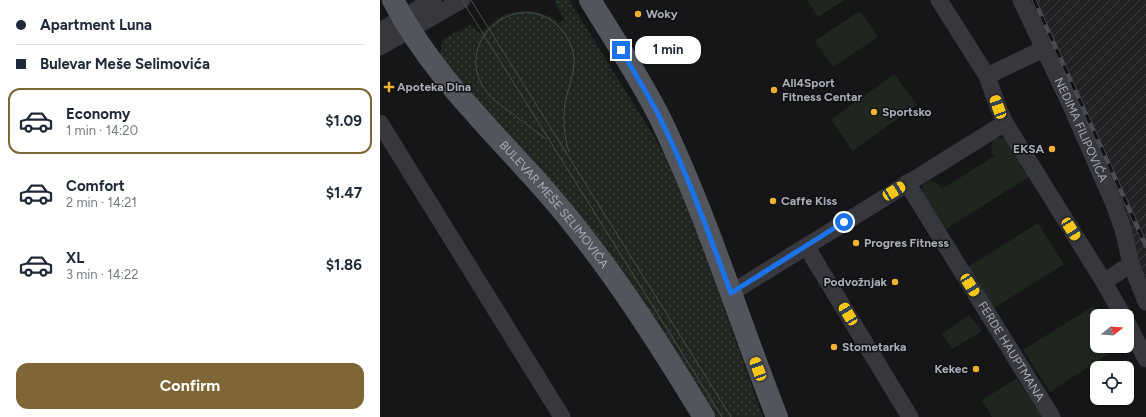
<!DOCTYPE html>
<meta charset="utf-8">
<style>
:root{--surface:#fff;--page:#f6f6f7;--text:#1f2937;--muted:#747a83;--line:#e0e1e3;--accent:#7e6636}
body{margin:0;font-family:Figtree,sans-serif;background:var(--page);color:var(--text);height:100vh;display:flex;flex-direction:column;font-size:15px;white-space:nowrap}
*{box-sizing:border-box;margin:0}
p{font-size:13px;color:var(--muted)}
.icon{flex:none;width:22px;height:22px;fill:none;stroke:currentColor;stroke-width:2;stroke-linecap:round;stroke-linejoin:round}
.map{position:relative;flex:1;overflow:hidden}
.details{display:flex;flex-direction:column;background:var(--surface);width:380px}
.details>*{flex:none}
.guide{display:grid;align-content:center;height:88px;padding:0 16px;background:var(--surface)}
.needle{width:26px;rotate:73deg}
.buttons{position:absolute;left:710px;top:309px;display:grid;gap:8px}
.buttons a{display:grid;place-items:center;width:44px;height:44px;border-radius:8px;background:var(--surface);box-shadow:0 1px 3px #0004;font-size:20px}
.end{position:absolute;width:18px;height:18px;margin:-9px;border:5px solid #1a73e8;background:#fff;box-shadow:0 0 0 2px #fff}
.from{border-radius:50%}
.bubble{position:absolute;height:28px;border-radius:12px;background:var(--surface);box-shadow:0 1px 3px #0004;font-size:13px;font-weight:700;line-height:28px;text-align:center}
.car{position:absolute;width:12px;height:24px;margin:-12px -6px;border-radius:5px;box-shadow:0 0 3px 1px #0007;background:linear-gradient(#f5c518 24%,#345 0 40%,#f5c518 0 76%,#345 0 86%,#f5c518 0)}
.guide b{display:flex;align-items:center;gap:14px;height:38px;font-size:15px}
.guide b+b{border-top:1px solid var(--line)}
.guide i{width:10px;height:10px;background:var(--text)}
ul{padding:0;list-style:none}
li{display:flex;align-items:center;gap:12px;height:66px;margin:0 8px 6px;padding:0 8px;border:2px solid transparent;border-radius:12px}
li div{flex:1}
li b{display:block;font-size:15px}
li em{font-style:normal;font-weight:700}
li.on{border-color:var(--accent)}
li>.icon{width:36px;height:36px;stroke-width:1.5}
.primary-button{display:flex;gap:8px;margin-top:auto;padding:8px 16px}
.primary-button a{flex:1;height:46px;border-radius:12px;background:var(--accent);color:#fff;font-size:16px;font-weight:700;line-height:46px;text-align:center}
main{display:flex;flex:1;min-height:0}
.map>svg:first-child{display:block}
.industrial{fill:url(#industrial-furrows)}
.grass{fill:url(#grass-dots)}
.park{fill:#1e261f}
.lines{fill:none;stroke-linecap:round;stroke-linejoin:round}
.minor{stroke:#37383d;stroke-width:17}
.major{stroke:#53555c;stroke-width:22}
.tram{stroke:#4a4c52;stroke-width:1}
.rail-casing{stroke:#4a4c52;stroke-width:4.5}
.rail{stroke:#111113;stroke-width:3;stroke-dasharray:9;stroke-linecap:butt}
.route{stroke:#1a73e8;stroke-width:5}
.poi-dot{fill:#f2b134;stroke:#111113;stroke-width:1.5}
.labels{text-anchor:middle;dominant-baseline:central;stroke-width:3;stroke-linejoin:round;paint-order:stroke}
.poi-label{font-size:12px;font-weight:bold;fill:#a8adb8;stroke:#111113;text-anchor:start}
.street-label{font-size:12px;fill:#a8adb8;stroke:#111113}
</style>
<main>
<section class="details">
<div class="guide">
<b><i class="from"></i>Apartment Luna</b>
<b><i></i>Bulevar Meše Selimovića</b>
</div>
<ul>
<li class="on"><svg class="icon" aria-label="car" viewBox="0 0 24 24"><path d="M5 17H2v-5l4-1 3-4h7l3 4 3 1v5h-3M9 17h6M6 11h13"/><circle cx="7" cy="17" r="2"/><circle cx="17" cy="17" r="2"/></svg><div><b>Economy</b><p>1 min · 14:20</p></div><em>$1.09</em></li>
<li><svg class="icon" aria-label="car" viewBox="0 0 24 24"><path d="M5 17H2v-5l4-1 3-4h7l3 4 3 1v5h-3M9 17h6M6 11h13"/><circle cx="7" cy="17" r="2"/><circle cx="17" cy="17" r="2"/></svg><div><b>Comfort</b><p>2 min · 14:21</p></div><em>$1.47</em></li>
<li><svg class="icon" aria-label="car" viewBox="0 0 24 24"><path d="M5 17H2v-5l4-1 3-4h7l3 4 3 1v5h-3M9 17h6M6 11h13"/><circle cx="7" cy="17" r="2"/><circle cx="17" cy="17" r="2"/></svg><div><b>XL</b><p>3 min · 14:22</p></div><em>$1.86</em></li>
</ul>
<div class="primary-button"><a>Confirm</a></div>
</section>
<div class="map">
<svg width="766" height="417" viewBox="0 0 766 417">
<defs>
<pattern id="industrial-furrows" width="10" height="10" patternUnits="userSpaceOnUse"><rect width="10" height="10" fill="#222225"/><path d="M-1 1l2-2M0 10L10 0M9 11l2-2" fill="none" stroke="#3f3f43"/></pattern>
<pattern id="grass-dots" width="8" height="8" patternUnits="userSpaceOnUse"><rect width="8" height="8" fill="#1e261f"/><path d="M2 2h.1M6 6h.1" fill="none" stroke="#3c433d" stroke-width="1.8" stroke-linecap="round"/></pattern>
</defs>
<rect width="100%" height="100%" fill="#161618"/>
<path class="industrial" d="M650,0H766V278L748,237Z"/>
<path class="grass" d="M175,0H189L288,159L336,279L344,308L383,417H334L131,139L60,55L62,42L65,38L90,25L101,34C121,8 153,3 179,23L184,20L176,4Z"/>
<g class="park">
<path d="M427,0H464L438,17Z"/>
<path d="M480,11L498,37L453,67L435,41Z"/>
<path d="M514,74L537,105L473,151L451,120Z"/>
<path d="M618,138H622L628,142L649,177L564,230L541,192L543,185C551,177 557,182 562,189L614,156C610,149 609,142 618,138Z"/>
<path d="M658,223L684,264L614,308L588,267Z"/>
<path d="M713,306L719,316H717V346H738L739,347L670,392L643,350Z"/>
<path d="M589,315L602,331L572,349L562,334Z"/>
<path d="M637,378L662,417H612L602,400Z"/>
</g>
<g class="lines">
<g class="minor">
<path d="M559,0L607,76L618,107L625,123L724,282"/>
<path id="s1" d="M641,0L692,108L734,204L743,229L751,264L766,302"/>
<path d="M0,31L53,0"/>
<path d="M0,47L82,0"/>
<path d="M607,76L659,51"/>
<path d="M0,123L182,417"/>
<path id="s2" d="M527,183L672,417"/>
<path d="M426,246L530,417"/>
<path d="M351,293L625,123"/>
<path d="M743,316L724,282L751,264"/>
<path d="M747,323L766,359"/>
</g>
<g class="major">
<path id="s3" d="M13,0C53,78 120,137 176,203C232,269 279,343 324,417"/>
<path d="M210,0C234,39 260,78 281,120C327,216 358,318 397,417"/>
</g>
<g class="tram">
<path d="M82,0L342,417"/>
<path d="M91,0L351,417"/>
<path d="M166,139L114,100C105,91 97,80 96,66C93,36 122,9 152,13C176,16 196,41 194,65C193,78 187,91 185,104C183,118 184,138 189,152"/>
</g>
<defs>
<path id="rail" d="M654,0L766,246"/>
</defs>
<use href="#rail" class="rail-casing"/>
<use href="#rail" class="rail"/>
</g>
<g class="lines">
<path class="route" d="M241,50C255,73 269,96 281,120C308,175 329,235 351,293L464,222"/>
</g>
<g class="poi-dot">
<circle cx="258" cy="14" r="4"/>
<path d="M7 81h4v4h4v4h-4v4h-4v-4h-4v-4h4z"/>
<circle cx="394" cy="90" r="4"/>
<circle cx="494" cy="112" r="4"/>
<circle cx="672" cy="149" r="4"/>
<circle cx="393" cy="201" r="4"/>
<circle cx="476" cy="243" r="4"/>
<circle cx="515" cy="282" r="4"/>
<circle cx="454" cy="347" r="4"/>
<circle cx="596" cy="369" r="4"/>
</g>
<g class="labels">
<g class="poi-label">
<text x="266" y="14">Woky</text>
<text x="402" y="83">All4Sport<tspan x="402" dy="14">Fitness Centar</tspan></text>
<text x="17" y="87">Apoteka Dina</text>
<text x="502" y="112">Sportsko</text>
<text x="664" y="149" text-anchor="end">EKSA</text>
<text x="401" y="201">Caffe Kiss</text>
<text x="484" y="243">Progres Fitness</text>
<text x="507" y="282" text-anchor="end">Podvožnjak</text>
<text x="462" y="347">Stometarka</text>
<text x="588" y="369" text-anchor="end">Kekec</text>
</g>
<g class="street-label">
<text stroke="none"><textPath href="#s1" startOffset="143">NEDIMA FILIPOVIĆA</textPath></text>
<text stroke="none"><textPath href="#s3" startOffset="261">BULEVAR MEŠE SELIMOVIĆA</textPath></text>
<text stroke="none"><textPath href="#s2" startOffset="198">FERDE HAUPTMANA</textPath></text>
</g>
</g>
</svg>
<div class="buttons">
<a><svg class="needle" viewBox="-14 -14 28 28"><path d="M0-13l5 13h-10z" fill="#e53935"/><path d="M0 13l5-13h-10z" fill="#747a83"/></svg></a>
<a><svg class="icon" aria-label="locate" viewBox="0 0 24 24"><circle cx="12" cy="12" r="6"/><path d="M12 2v4M12 18v4M2 12h4M18 12h4"/></svg></a>
</div>
<i class="end from" style="left:464px;top:222px"></i>
<i class="end" style="left:241px;top:50px"></i>
<div class="bubble" style="left:255px;top:36px;width:66px">1 min</div>
<i class="car" style="left:618px;top:107px;rotate:340deg"></i>
<i class="car" style="left:514px;top:191px;rotate:58deg"></i>
<i class="car" style="left:691px;top:229px;rotate:148deg"></i>
<i class="car" style="left:590px;top:285px;rotate:148deg"></i>
<i class="car" style="left:468px;top:314px;rotate:329deg"></i>
<i class="car" style="left:378px;top:369px;rotate:340deg"></i>
</div>
</main>
